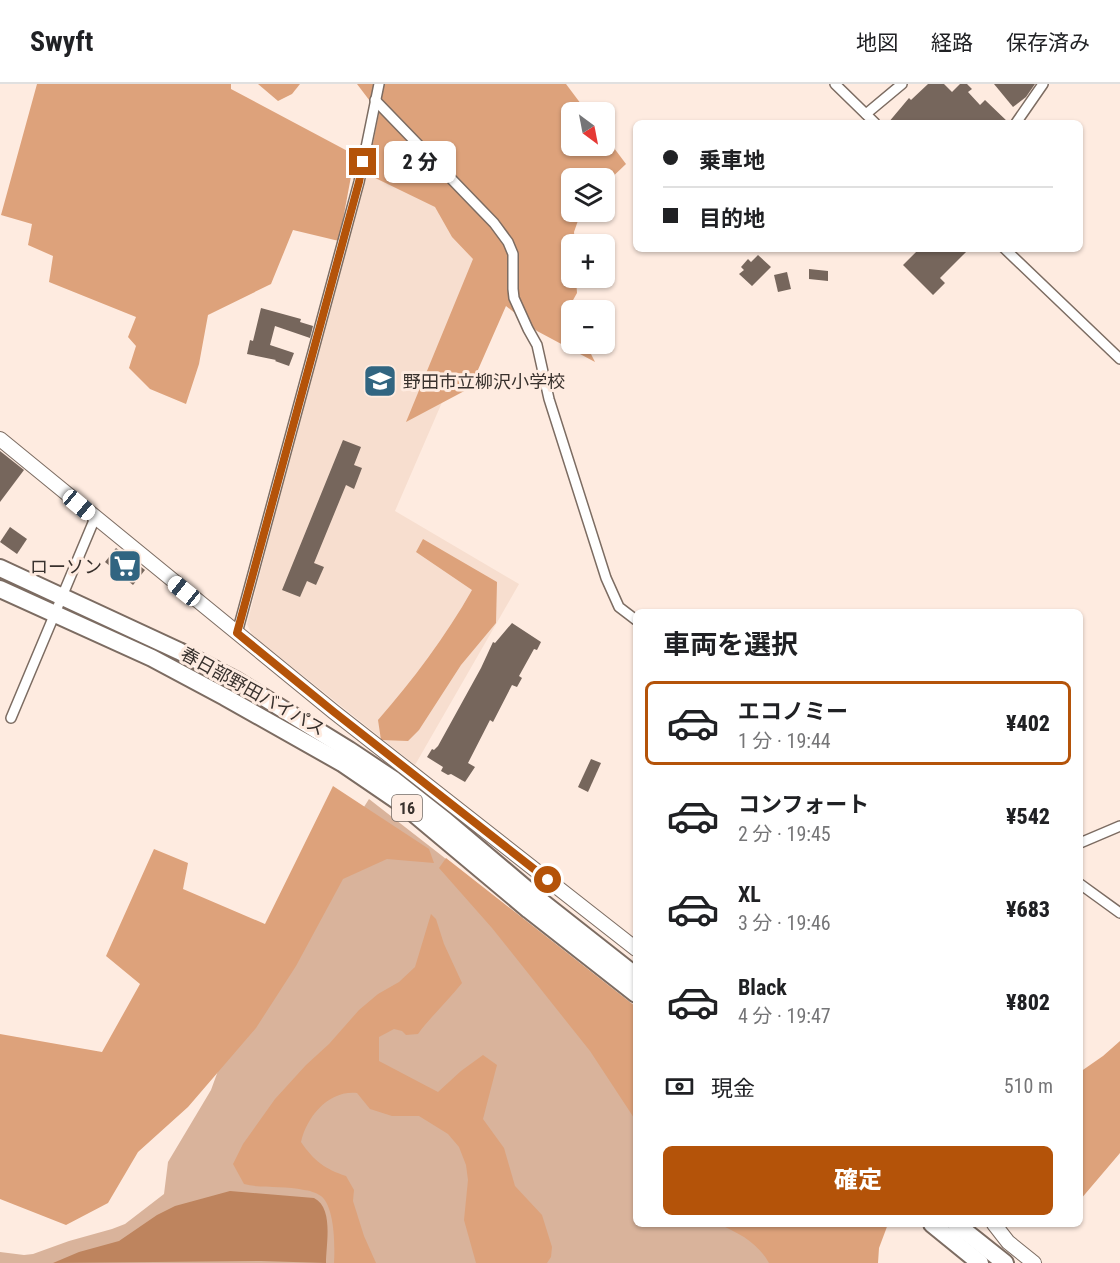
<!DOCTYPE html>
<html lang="ja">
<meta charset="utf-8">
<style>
:root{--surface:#fff;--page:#f6f6f6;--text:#202124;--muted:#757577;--line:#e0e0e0;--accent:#b45309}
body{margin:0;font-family:"Roboto Condensed","Noto Sans JP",sans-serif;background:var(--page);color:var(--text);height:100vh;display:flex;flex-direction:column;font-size:22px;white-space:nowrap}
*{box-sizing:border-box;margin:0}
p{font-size:20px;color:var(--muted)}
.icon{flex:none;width:33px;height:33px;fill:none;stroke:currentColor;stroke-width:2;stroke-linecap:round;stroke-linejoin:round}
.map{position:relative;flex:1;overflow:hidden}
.drawer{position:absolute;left:633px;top:525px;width:450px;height:618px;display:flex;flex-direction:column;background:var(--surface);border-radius:9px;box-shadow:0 2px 4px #0004}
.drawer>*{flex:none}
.guide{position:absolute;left:633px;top:36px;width:450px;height:132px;border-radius:9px;box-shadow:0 2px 4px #0004;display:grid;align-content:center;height:132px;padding:0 30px;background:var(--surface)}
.needle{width:39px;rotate:148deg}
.controls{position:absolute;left:561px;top:18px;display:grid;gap:12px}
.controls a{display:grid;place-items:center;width:54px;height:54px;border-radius:9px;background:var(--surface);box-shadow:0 2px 4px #0004;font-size:30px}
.end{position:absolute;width:27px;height:27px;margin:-14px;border:8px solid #b45309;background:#fff;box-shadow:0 0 0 3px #fff}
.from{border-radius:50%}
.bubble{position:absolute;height:42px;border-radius:9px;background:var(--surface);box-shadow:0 2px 4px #0004;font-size:20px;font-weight:800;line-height:42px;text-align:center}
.car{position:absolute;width:18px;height:36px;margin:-18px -9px;border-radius:8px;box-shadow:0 0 4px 2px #0007;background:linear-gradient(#fff 24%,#345 0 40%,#fff 0 76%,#345 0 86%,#fff 0)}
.guide b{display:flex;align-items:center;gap:21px;height:57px;font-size:22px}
.guide b+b{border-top:2px solid var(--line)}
.guide i{width:15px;height:15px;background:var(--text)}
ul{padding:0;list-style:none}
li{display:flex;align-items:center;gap:18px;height:84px;margin:0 12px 9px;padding:0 18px;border:3px solid transparent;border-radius:9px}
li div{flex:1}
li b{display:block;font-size:22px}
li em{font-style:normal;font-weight:800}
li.current{border-color:var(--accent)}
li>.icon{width:54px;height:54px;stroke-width:1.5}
h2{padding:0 30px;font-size:27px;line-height:72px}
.pay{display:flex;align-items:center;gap:15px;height:66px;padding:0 30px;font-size:22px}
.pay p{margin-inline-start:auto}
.cta{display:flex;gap:12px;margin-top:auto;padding:12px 30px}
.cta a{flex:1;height:69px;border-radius:9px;background:var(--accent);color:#fff;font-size:24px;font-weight:800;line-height:69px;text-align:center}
header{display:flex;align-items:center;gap:36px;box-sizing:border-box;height:84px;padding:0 30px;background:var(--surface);border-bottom:2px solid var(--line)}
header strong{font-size:28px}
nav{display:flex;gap:33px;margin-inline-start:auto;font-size:21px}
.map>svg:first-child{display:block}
.built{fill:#f7decf}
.green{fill:#d9b39b}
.forest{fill:#dda27b}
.water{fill:#be845e}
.building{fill:#76665c}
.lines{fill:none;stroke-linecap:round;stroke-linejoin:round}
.street-casing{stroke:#7c6c62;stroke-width:12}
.secondary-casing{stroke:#7c6c62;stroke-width:16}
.highway-casing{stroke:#7c6c62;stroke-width:20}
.street{stroke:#fff;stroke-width:9}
.secondary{stroke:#fff;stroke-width:14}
.highway{stroke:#fff;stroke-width:16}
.route{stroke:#b45309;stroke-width:8}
.labels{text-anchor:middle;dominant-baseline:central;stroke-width:6;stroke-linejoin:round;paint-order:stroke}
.shield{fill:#feebe0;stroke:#736963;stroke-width:1.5}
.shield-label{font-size:16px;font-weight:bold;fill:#38312d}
.poi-label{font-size:18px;fill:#38312d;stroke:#feebe0;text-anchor:start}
.street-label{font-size:18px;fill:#38312d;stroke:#feebe0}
</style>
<header>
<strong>Swyft</strong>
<nav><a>地図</a><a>経路</a><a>保存済み</a></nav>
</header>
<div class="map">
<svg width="1120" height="1179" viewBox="0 0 1120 1179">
<rect width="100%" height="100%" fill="#feebe0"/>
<path class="built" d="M385,29L507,168L395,427L519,500L415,681L252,551L247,540L360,100L376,32Z"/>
<path class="green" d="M369,715L636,923V1140H818L821,1179H0V1168L24,1171L33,1170L69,1157L112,1145L125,1140L164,1110L168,1078L211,1006L246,910Z"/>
<g class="forest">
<path d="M37,0H231V5L355,71L339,157L293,146L271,200L208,231L199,280L186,320L150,305L129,284L136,262L128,253L136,233L49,198L53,172L28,161L32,140L1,131Z"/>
<path d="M258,0H300L292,10L278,17Z"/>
<path d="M357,0H566L587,28H572V62H604L605,52L626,80L605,100L604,94H572V128H581L574,148L575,160H572V194H576L577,209L568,225L571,232L572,260H586L595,278L537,247L506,222L470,304L406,338L473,175L452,153L435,123L367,90L379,29Z"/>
<path d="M423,455L497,498L496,539L461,581L419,646L408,657L381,656L378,636C413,596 446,552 472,506L416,468Z"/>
<path d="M333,702L429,765L434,779L387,775L343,795L296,882L256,944L188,1023L138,1068L108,1119L66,1141L0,1115V950L102,968L140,900L106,872L154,765L188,779L183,805L265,840Z"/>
<path d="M446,774L636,923V1037L590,967L492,844L439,784Z"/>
<path d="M431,830L436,835L444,860L462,899C448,917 431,932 418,950L406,951L402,947L394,945L379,953V977L438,1008L461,987L483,971L497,981L483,1035L504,1064L515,1102L542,1131L552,1163L551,1173L547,1179H476L464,1136L468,1096L466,1081L459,1063L448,1050L419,1032H392L370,1025L357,1009C329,1006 307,1032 301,1058C314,1077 325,1085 346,1092L354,1106L353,1117L364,1152L376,1179H334C335,1163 335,1123 321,1112C317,1109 308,1106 304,1106C284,1101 263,1105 244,1100L233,1080L243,1060L275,1015L306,981L329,960L359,926L378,910L399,898L415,883Z"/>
<path d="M1120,957V1069L1080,1116V988L1103,972Z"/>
<path d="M719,1140H888L879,1164L878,1179H769C757,1158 740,1150 719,1140Z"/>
</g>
<path class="water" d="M230,1107L314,1114C334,1124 326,1160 326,1179L261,1177L53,1179L79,1168L119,1157L157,1131L175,1122Z"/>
<g class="building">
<path d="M928,0H944L952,8L960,0H967L972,5L968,8L980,21L985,16L1009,39H888L909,14L911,16Z"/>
<path d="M994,0H1035L1026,13L1013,23Z"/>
<path d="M919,165H969L940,194L945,199L933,211L903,181Z"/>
<path d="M758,171L771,183L752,202L739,190L744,186L741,183L748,175L751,178Z"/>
<path d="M809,185L828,187V197L809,195Z"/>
<path d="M787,188L791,205L778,208L774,191Z"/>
<path d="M261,224L301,235L300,238L313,242L310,254L275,242L270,261L294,269L289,282L275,277L276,276L247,270L250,256L253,257Z"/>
<path d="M343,356L361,363L354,381L362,384L354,405L346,401L314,479L324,483L316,501L307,497L300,513L282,506Z"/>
<path d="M0,367L24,386L0,418Z"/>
<path d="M10,443L27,455L17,470L0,458Z"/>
<path d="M116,464L145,486L133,501L105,478Z"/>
<path d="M512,539L541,558L537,566L534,565L519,592L522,594L517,603L512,601L493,638L490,636L468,679L475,683L465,698L451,690L448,691L441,687L443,683L427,673L432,665L434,666L438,662L481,584L493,558L495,559Z"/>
<path d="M591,675L601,679L588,708L578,703Z"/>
</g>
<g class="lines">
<defs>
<g id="street">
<path d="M835,0L875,39"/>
<path d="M375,16L494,139L508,158L513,170V205L514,214L528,245L537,261L549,315L606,494L619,523L636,536"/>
<path d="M866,30L902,0"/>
<path d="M1016,39L1043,0"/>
<path d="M1005,165L1120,275"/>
<path d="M237,549L359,98L379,0"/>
<path d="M11,634L95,434"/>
<path d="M1080,759L1120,742"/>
<path d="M1080,800L1120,829"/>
</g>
<g id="secondary">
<path d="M0,355L334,628L636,865"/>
<path d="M994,1140L1008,1158L1034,1179"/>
</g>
<g id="highway">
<path d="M0,484L179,567L237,597L349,666L394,696L446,737L537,814L636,892"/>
<path d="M0,505L152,574L225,613L342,679L405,722L529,826L636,910"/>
<path d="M932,1140L980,1179"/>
<path d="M956,1140L1005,1179"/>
</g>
</defs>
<use href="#street" class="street-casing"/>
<use href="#secondary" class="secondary-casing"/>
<use href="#highway" class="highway-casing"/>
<use href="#street" class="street"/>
<use href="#secondary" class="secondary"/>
<use href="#highway" class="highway"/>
</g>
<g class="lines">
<path class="route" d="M363,78L359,98L237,549L334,628L548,796"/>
</g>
<defs>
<symbol id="school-square" viewBox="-11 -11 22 22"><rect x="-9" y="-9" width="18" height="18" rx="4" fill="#316581" stroke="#feebe0"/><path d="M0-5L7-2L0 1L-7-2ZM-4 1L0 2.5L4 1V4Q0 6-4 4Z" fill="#fff"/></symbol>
<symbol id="supermarket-square" viewBox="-11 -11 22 22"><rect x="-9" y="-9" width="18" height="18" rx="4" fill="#316581" stroke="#feebe0"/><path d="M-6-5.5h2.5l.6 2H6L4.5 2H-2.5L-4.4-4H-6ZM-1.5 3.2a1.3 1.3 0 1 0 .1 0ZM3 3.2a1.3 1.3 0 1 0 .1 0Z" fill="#fff"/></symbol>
</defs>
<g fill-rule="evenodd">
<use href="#school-square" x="361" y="278" width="38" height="38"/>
<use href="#supermarket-square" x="106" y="463" width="38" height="38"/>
</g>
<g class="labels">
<rect class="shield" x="392" y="711" width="30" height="26" rx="4.5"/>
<g class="shield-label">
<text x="407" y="724">16</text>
</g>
<g class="poi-label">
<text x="403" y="297">野田市立柳沢小学校</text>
<text x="102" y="482" text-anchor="end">ローソン</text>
</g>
<g class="street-label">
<text transform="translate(253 607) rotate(29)">春日部野田バイパス</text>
</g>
</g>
</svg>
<div class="controls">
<a><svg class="needle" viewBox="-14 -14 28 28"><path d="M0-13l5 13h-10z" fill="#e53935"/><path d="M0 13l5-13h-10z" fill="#757577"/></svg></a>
<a><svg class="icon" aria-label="layers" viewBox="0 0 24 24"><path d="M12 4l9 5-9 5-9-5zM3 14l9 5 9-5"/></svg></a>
<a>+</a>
<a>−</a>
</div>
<i class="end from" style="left:548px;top:796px"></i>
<i class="end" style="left:363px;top:78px"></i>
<div class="bubble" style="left:384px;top:57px;width:72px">2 分</div>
<i class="car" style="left:79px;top:421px;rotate:130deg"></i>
<i class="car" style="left:184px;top:507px;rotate:309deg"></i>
<div class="guide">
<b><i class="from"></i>乗車地</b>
<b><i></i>目的地</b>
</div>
<section class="drawer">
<h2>車両を選択</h2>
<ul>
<li class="current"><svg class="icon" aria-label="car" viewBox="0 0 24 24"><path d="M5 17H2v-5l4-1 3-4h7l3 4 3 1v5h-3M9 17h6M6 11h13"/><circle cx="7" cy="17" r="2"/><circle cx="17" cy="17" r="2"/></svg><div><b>エコノミー</b><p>1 分 · 19:44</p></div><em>¥402</em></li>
<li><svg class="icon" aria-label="car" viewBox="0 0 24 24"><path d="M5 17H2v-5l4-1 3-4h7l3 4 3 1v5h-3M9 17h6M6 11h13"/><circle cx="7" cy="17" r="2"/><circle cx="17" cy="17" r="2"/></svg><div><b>コンフォート</b><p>2 分 · 19:45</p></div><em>¥542</em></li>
<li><svg class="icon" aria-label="car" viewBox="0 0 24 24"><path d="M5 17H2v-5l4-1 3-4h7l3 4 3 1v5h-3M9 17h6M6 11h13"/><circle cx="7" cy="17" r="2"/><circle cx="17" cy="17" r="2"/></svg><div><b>XL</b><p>3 分 · 19:46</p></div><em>¥683</em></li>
<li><svg class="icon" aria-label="car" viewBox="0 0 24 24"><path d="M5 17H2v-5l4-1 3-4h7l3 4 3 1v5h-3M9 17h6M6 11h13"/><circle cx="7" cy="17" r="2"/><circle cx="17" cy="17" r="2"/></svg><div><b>Black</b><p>4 分 · 19:47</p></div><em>¥802</em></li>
</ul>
<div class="pay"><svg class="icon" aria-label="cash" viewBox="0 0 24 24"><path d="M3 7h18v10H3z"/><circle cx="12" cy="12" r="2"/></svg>現金<p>510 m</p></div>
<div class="cta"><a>確定</a></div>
</section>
</div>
